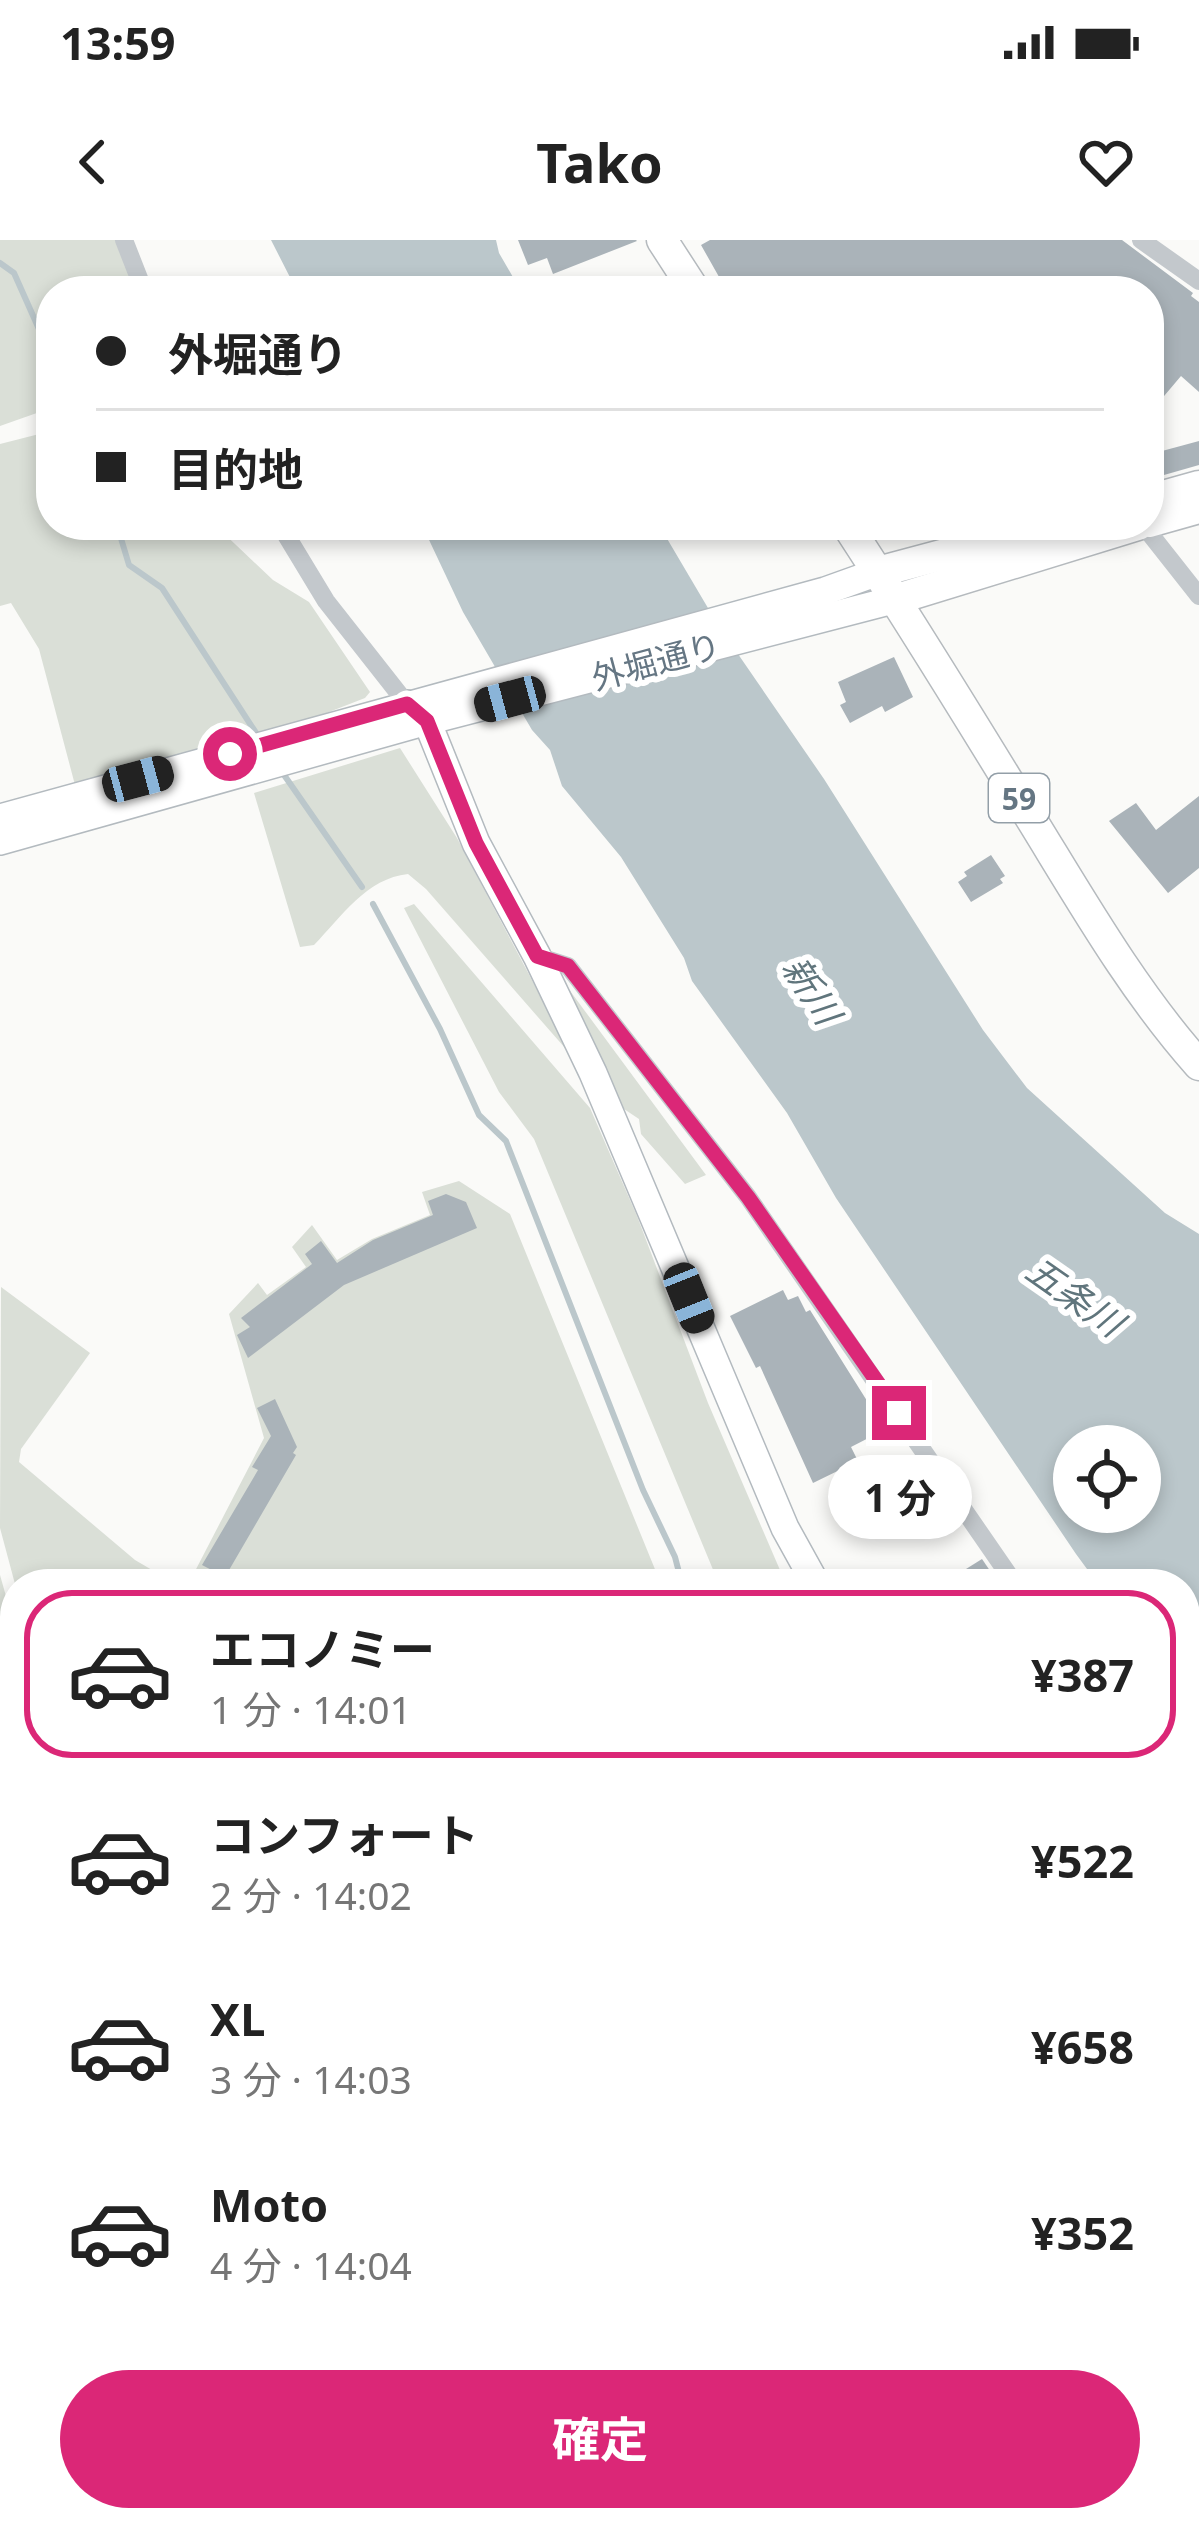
<!DOCTYPE html>
<html lang="ja">
<meta charset="utf-8">
<style>
:root{--surface:#fff;--page:#f6f6f6;--text:#222;--muted:#767676;--line:#e0e0e0;--accent:#db2777}
body{margin:0;font-family:"Noto Sans","Noto Sans JP",sans-serif;background:var(--page);color:var(--text);height:100vh;display:flex;flex-direction:column;font-size:45px;white-space:nowrap}
*{box-sizing:border-box;margin:0}
p{font-size:39px;color:var(--muted)}
.icon{flex:none;width:66px;height:66px;fill:none;stroke:currentColor;stroke-width:2;stroke-linecap:round;stroke-linejoin:round}
.map{position:relative;flex:1;overflow:hidden}
.drawer{position:absolute;left:0px;top:1329px;width:1200px;height:963px;display:flex;flex-direction:column;background:var(--surface);border-radius:48px 48px 0 0;box-shadow:0 6px 18px #0003}
.drawer>*{flex:none}
.top-card{position:absolute;left:36px;top:36px;width:1128px;height:264px;border-radius:48px;box-shadow:0 6px 18px #0003;display:grid;align-content:center;height:264px;padding:0 60px;background:var(--surface)}
.fabs{position:absolute;left:1053px;top:1185px;display:grid;gap:24px}
.fabs a{display:grid;place-items:center;width:108px;height:108px;border-radius:50%;background:var(--surface);box-shadow:0 6px 18px #0003;font-size:60px}
.end{position:absolute;width:54px;height:54px;margin:-27px;border:15px solid #db2777;background:#fff;box-shadow:0 0 0 6px #fff}
.from{border-radius:50%}
.bubble{position:absolute;height:84px;border-radius:42px;background:var(--surface);box-shadow:0 6px 18px #0003;font-size:39px;font-weight:700;line-height:84px;text-align:center}
.car{position:absolute;width:36px;height:72px;margin:-36px -18px;border-radius:15px;box-shadow:0 0 9px 3px #0007;background:linear-gradient(#222 24%,#8ab4d8 0 40%,#222 0 76%,#8ab4d8 0 86%,#222 0)}
.top-card b{display:flex;align-items:center;gap:42px;height:114px;font-size:45px}
.top-card b+b{border-top:3px solid var(--line)}
.top-card i{width:30px;height:30px;background:var(--text)}
ul{padding:21px 0 0;list-style:none}
li{display:flex;align-items:center;gap:36px;height:168px;margin:0 24px 18px;padding:0 36px;border:6px solid transparent;border-radius:48px}
li div{flex:1}
li b{display:block;font-size:45px}
li em{font-style:normal;font-weight:700}
li.active{border-color:var(--accent)}
li>.icon{width:108px;height:108px;stroke-width:1.5}
.button{display:flex;gap:24px;margin-top:auto;padding:24px 60px}
.button a{flex:1;height:138px;border-radius:72px;background:var(--accent);color:#fff;font-size:48px;font-weight:700;line-height:138px;text-align:center}
.status{display:flex;justify-content:space-between;align-items:center;height:84px;padding:0 60px;background:var(--surface);direction:ltr}
.status svg{height:33px;fill:currentColor}
header{display:flex;justify-content:space-between;align-items:center;height:156px;padding:0 60px;background:var(--surface);font-size:54px;font-weight:700}
.map>svg:first-child{display:block}
.green{fill:#dadfd7}
.water{fill:#bbc7cb;fill-rule:evenodd}
.lines{fill:none;stroke-linecap:round;stroke-linejoin:round}
.stream{stroke:#bbc7cb;stroke-width:6}
.building{fill:#aab3b9}
.secondary-casing{stroke:#b3babf;stroke-width:30}
.primary-casing{stroke:#b5babe;stroke-width:33}
.street{stroke:#c3c8cc;stroke-width:18}
.secondary{stroke:#fff;stroke-width:27}
.primary{stroke:#fff;stroke-width:30}
.route{stroke:#db2777;stroke-width:15}
.labels{text-anchor:middle;dominant-baseline:central;stroke-width:12;stroke-linejoin:round;paint-order:stroke}
.shield{fill:#fff;stroke:#939fa8;stroke-width:3}
.shield-label{font-size:30px;font-weight:bold;fill:#657683}
.street-label{font-size:33px;fill:#657683;stroke:#fff}
.water-label{font-size:36px;font-style:italic;fill:#60757c;stroke:#fff}
</style>
<div class="status"><b>13:59</b><svg viewBox="0 0 49 12"><path d="M0 12V9h3v3zM5 12V6h3v6zM10 12V3h3v9zM15 12V0h3v12zM26 1h20v11H26zM47 4h2v5h-2z"/></svg></div>
<header><svg class="icon" aria-label="back" viewBox="0 0 24 24"><path d="M15 5l-7 7 7 7"/></svg>Tako<svg class="icon" aria-label="heart" viewBox="0 0 24 24"><path d="M12 20l-8-8c-3-5 5-10 8-4 3-6 11-1 8 4z"/></svg></header>
<div class="map">
<svg width="1199" height="2291" viewBox="0 0 1199 2291">
<rect width="100%" height="100%" fill="#fafaf8"/>
<g class="green">
<path d="M0,0H115L136,51H51V168L0,186Z"/>
<path d="M51,191V285H215L273,340L309,362L370,452L365,458L311,479L75,545L39,409L11,363L0,366V204Z"/>
<path d="M400,508L457,598L572,816L426,649L408,634C367,638 341,677 314,705L300,707L254,553Z"/>
<path d="M414,664L590,868L637,976L708,1163L786,1344H719L534,899L499,852L404,668Z"/>
<path d="M562,740L706,935L685,944L641,894L639,879L615,863Z"/>
<path d="M459,941L510,974L661,1344H212L193,1335L264,1198L229,1074L258,1043L267,1055L306,1027L292,1007L312,985L337,1020L372,999L430,975L422,952Z"/>
<path d="M1,1047L90,1113L21,1209L19,1222L135,1320L176,1344H15L0,1288Z"/>
<path d="M0,1335L15,1388V1538L0,1494Z"/>
<path d="M341,2277H897L898,2279L848,2291H345Z"/>
</g>
<g class="water">
<path d="M271,0H496L499,13L521,51H297Z"/>
<path d="M422,285H659L718,385L824,539L983,790L1027,848L1165,973L1199,994V1519L1185,1498V1344H1098L1076,1314L836,958L787,873L692,741L684,718L621,617L562,546L550,510L532,490L463,372ZM1074,1206H1140V1272H1074Z"/>
<path d="M0,1498L15,1542V2277H269L274,2291H0Z"/>
</g>
<g class="lines">
<g class="stream">
<path d="M0,23L14,33L51,116"/>
<path d="M117,285L129,325L162,348L258,496"/>
<path d="M282,532L362,647"/>
<path d="M373,664L440,789L479,875L506,901L643,1250L675,1317L682,1344"/>
</g>
</g>
<g class="building">
<path d="M518,0H636L637,1L553,34L547,18L528,25Z"/>
<path d="M710,0H1122L1193,53L1191,56L1199,62V152L1181,136L1159,162L1149,153V51H921L907,38L896,51H727L701,5Z"/>
<path d="M1199,201V225L1157,237L1151,214Z"/>
<path d="M894,417L913,457L885,472L882,466L850,483L840,465L846,462L838,442Z"/>
<path d="M1199,556V628L1168,653L1109,581L1136,563L1156,590Z"/>
<path d="M991,615L1005,636L1000,639L1003,643L971,662L958,642L967,636L964,632Z"/>
<path d="M446,954L466,962L477,988L344,1045L248,1118L237,1095L250,1087L241,1078L312,1024L305,1014L321,1001L337,1023L373,1000L433,975L428,961Z"/>
<path d="M783,1050L788,1060L798,1056L806,1072L810,1070L869,1164L873,1162L886,1189L851,1207L858,1221L813,1243L760,1126L756,1128L730,1076Z"/>
<path d="M275,1159L297,1207L293,1213L296,1215L225,1337L202,1325L258,1230L252,1227L271,1196L257,1168Z"/>
<path d="M982,1319L999,1344H942Z"/>
</g>
<g class="lines">
<defs>
<g id="secondary">
<path d="M407,464L427,481L476,603L537,716L593,833L785,1288L816,1344"/>
<path d="M0,578L825,351L878,332"/>
<path d="M0,601L427,481L897,359"/>
<path d="M1040,2277L1041,2291"/>
</g>
<g id="primary">
<path d="M662,0L695,51"/>
<path d="M1149,260L1199,246"/>
<path d="M1149,282L1199,268"/>
<path d="M847,285C911,383 972,482 1033,582C1084,665 1134,752 1199,825"/>
<path d="M878,332L1054,285"/>
<path d="M897,359L1138,285"/>
</g>
</defs>
<use href="#secondary" class="secondary-casing"/>
<use href="#primary" class="primary-casing"/>
<g class="street">
<path d="M124,0L144,51"/>
<path d="M1141,0L1199,41"/>
<path d="M280,285L326,361L407,464"/>
<path d="M1143,285L1199,356"/>
<path d="M537,716L568,726L748,957L1015,1344"/>
<path d="M1185,1592L1199,1612"/>
<path d="M1185,1819L1199,1809"/>
<path d="M1185,1978L1199,2001"/>
<path d="M1185,2216L1199,2176"/>
<path d="M1163,2291L1166,2277"/>
</g>
<use href="#secondary" class="secondary"/>
<use href="#primary" class="primary"/>
</g>
<g class="lines">
<path class="route" d="M230,514L407,464L427,481L476,603L537,716L568,726L748,957L899,1173"/>
</g>
<g class="labels">
<rect class="shield" x="989" y="534" width="60" height="48" rx="9"/>
<g class="shield-label">
<text x="1019" y="558">59</text>
</g>
<g class="street-label">
<text transform="translate(656 421) rotate(-15)">外堀通り</text>
</g>
<g class="water-label">
<text transform="translate(812 750) rotate(57)">新川</text>
<text transform="translate(1075 1056) rotate(35)">五条川</text>
</g>
</g>
</svg>
<div class="fabs">
<a><svg class="icon" aria-label="locate" viewBox="0 0 24 24"><circle cx="12" cy="12" r="6"/><path d="M12 2v4M12 18v4M2 12h4M18 12h4"/></svg></a>
</div>
<i class="end from" style="left:230px;top:514px"></i>
<i class="end" style="left:899px;top:1173px"></i>
<div class="bubble" style="left:828px;top:1215px;width:144px">1 分</div>
<i class="car" style="left:510px;top:459px;rotate:255deg"></i>
<i class="car" style="left:138px;top:539px;rotate:75deg"></i>
<i class="car" style="left:689px;top:1058px;rotate:158deg"></i>
<div class="top-card">
<b><i class="from"></i>外堀通り</b>
<b><i></i>目的地</b>
</div>
<section class="drawer">
<ul>
<li class="active"><svg class="icon" aria-label="car" viewBox="0 0 24 24"><path d="M5 17H2v-5l4-1 3-4h7l3 4 3 1v5h-3M9 17h6M6 11h13"/><circle cx="7" cy="17" r="2"/><circle cx="17" cy="17" r="2"/></svg><div><b>エコノミー</b><p>1 分 · 14:01</p></div><em>¥387</em></li>
<li><svg class="icon" aria-label="car" viewBox="0 0 24 24"><path d="M5 17H2v-5l4-1 3-4h7l3 4 3 1v5h-3M9 17h6M6 11h13"/><circle cx="7" cy="17" r="2"/><circle cx="17" cy="17" r="2"/></svg><div><b>コンフォート</b><p>2 分 · 14:02</p></div><em>¥522</em></li>
<li><svg class="icon" aria-label="car" viewBox="0 0 24 24"><path d="M5 17H2v-5l4-1 3-4h7l3 4 3 1v5h-3M9 17h6M6 11h13"/><circle cx="7" cy="17" r="2"/><circle cx="17" cy="17" r="2"/></svg><div><b>XL</b><p>3 分 · 14:03</p></div><em>¥658</em></li>
<li><svg class="icon" aria-label="car" viewBox="0 0 24 24"><path d="M5 17H2v-5l4-1 3-4h7l3 4 3 1v5h-3M9 17h6M6 11h13"/><circle cx="7" cy="17" r="2"/><circle cx="17" cy="17" r="2"/></svg><div><b>Moto</b><p>4 分 · 14:04</p></div><em>¥352</em></li>
</ul>
<div class="button"><a>確定</a></div>
</section>
</div>
